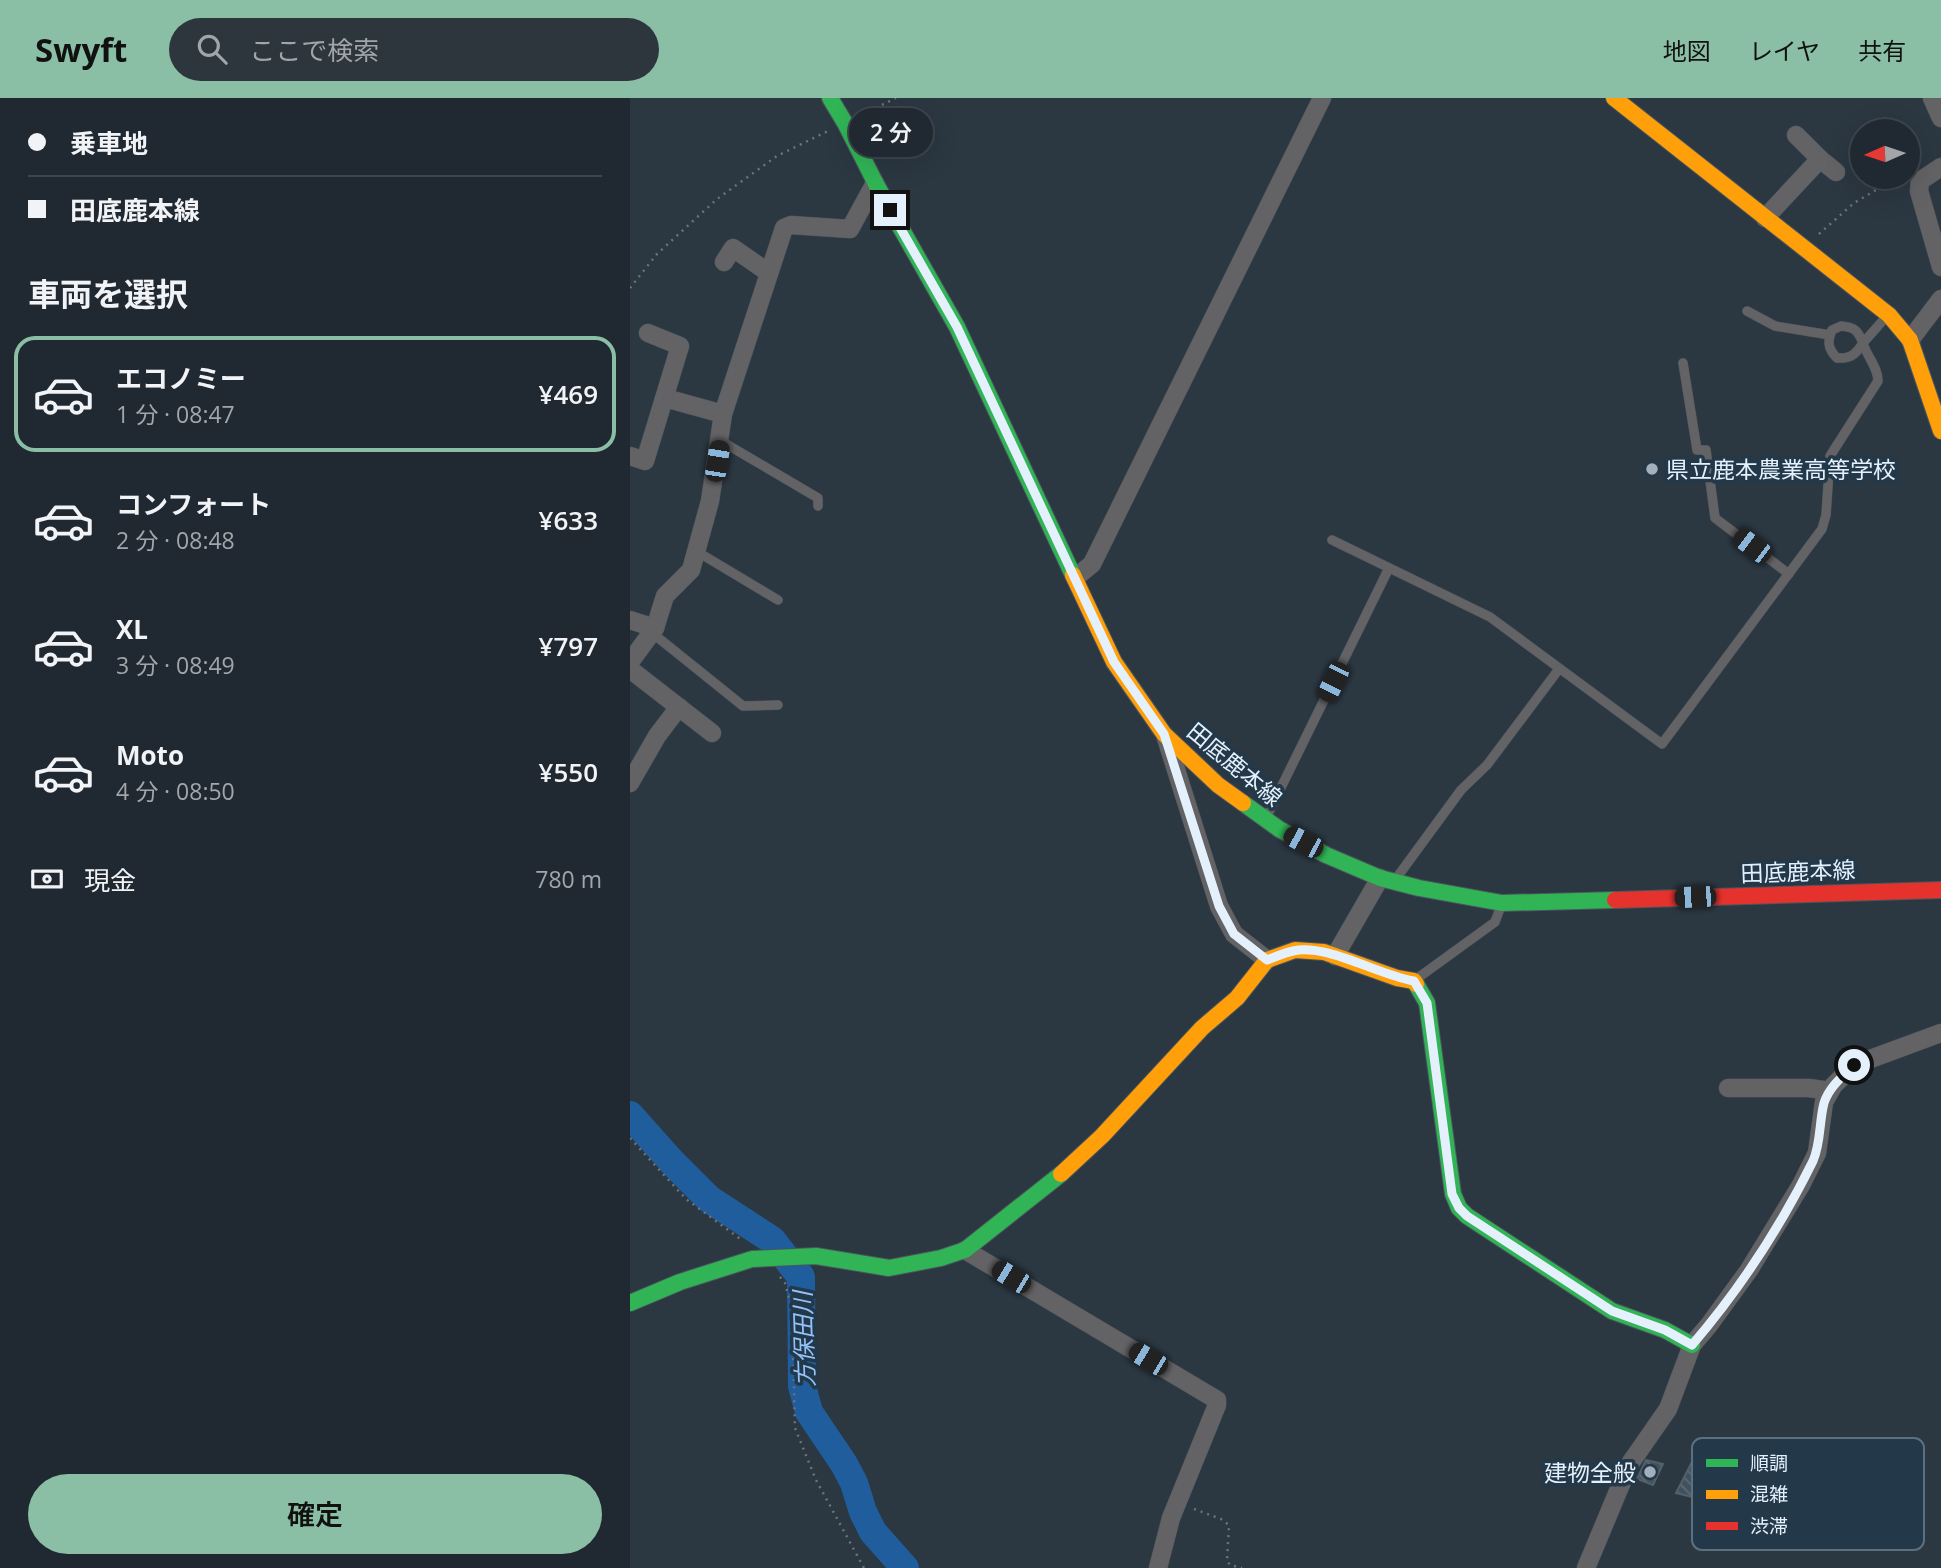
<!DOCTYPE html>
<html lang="ja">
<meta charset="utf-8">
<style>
:root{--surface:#202931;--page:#2d353d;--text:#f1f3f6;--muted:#a2a6ab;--line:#3d454d;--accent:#8abfa5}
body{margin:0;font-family:"Open Sans","Noto Sans JP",sans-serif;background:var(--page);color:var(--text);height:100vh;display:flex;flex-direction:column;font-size:26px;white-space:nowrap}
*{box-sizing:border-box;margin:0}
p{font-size:23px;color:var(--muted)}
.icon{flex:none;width:38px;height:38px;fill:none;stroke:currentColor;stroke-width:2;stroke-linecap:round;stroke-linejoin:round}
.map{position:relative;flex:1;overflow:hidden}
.side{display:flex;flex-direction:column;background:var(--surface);width:630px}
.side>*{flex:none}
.guide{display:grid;align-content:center;height:154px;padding:0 28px;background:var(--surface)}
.needle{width:46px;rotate:267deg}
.fabs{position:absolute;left:1220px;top:21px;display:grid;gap:14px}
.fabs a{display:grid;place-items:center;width:70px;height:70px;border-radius:50%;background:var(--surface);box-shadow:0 7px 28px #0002,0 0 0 2px var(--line);font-size:35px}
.end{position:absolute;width:32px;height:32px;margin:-16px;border:9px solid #e4f1fc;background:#111;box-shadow:0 0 0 4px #111}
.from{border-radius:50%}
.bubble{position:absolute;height:49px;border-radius:24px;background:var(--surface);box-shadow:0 7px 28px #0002,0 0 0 2px var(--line);font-size:23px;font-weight:600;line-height:49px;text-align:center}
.car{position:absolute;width:21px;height:42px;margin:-21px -10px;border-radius:9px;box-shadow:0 0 5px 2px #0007;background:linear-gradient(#222 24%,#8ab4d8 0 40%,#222 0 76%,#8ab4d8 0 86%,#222 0)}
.guide b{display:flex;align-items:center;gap:24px;height:66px;font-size:26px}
.guide b+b{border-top:2px solid var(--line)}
.guide i{width:18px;height:18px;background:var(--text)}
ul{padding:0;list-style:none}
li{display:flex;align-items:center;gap:21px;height:116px;margin:0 14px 10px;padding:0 14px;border:4px solid transparent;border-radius:21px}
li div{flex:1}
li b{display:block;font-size:26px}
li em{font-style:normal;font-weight:600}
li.active{border-color:var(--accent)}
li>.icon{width:63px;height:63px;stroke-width:1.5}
h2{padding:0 28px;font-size:32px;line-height:84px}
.pay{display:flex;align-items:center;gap:18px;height:77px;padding:0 28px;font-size:26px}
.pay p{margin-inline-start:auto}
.button{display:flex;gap:14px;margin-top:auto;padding:14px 28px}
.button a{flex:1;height:80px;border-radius:42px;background:var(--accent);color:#111;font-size:28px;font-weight:600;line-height:80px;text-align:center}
header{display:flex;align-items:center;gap:42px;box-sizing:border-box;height:98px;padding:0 35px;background:var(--accent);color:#111}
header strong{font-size:33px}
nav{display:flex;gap:38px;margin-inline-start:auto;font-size:24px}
.search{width:490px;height:63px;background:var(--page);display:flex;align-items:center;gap:18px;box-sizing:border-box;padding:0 24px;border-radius:38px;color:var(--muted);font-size:26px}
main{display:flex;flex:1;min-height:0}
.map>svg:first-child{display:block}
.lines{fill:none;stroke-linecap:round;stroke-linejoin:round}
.river{stroke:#1f5d9c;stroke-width:28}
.building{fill:url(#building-back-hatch);stroke:#555f68;stroke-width:2}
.lane-casing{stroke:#4a555d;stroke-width:10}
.street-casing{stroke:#4a555d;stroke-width:19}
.fast-casing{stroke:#4a555d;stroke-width:18}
.slow-casing{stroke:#4a555d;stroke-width:18}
.jam-casing{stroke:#4a555d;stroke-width:18}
.path{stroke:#717276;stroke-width:2.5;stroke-dasharray:2 5;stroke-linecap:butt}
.lane{stroke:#636264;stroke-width:9}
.street{stroke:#636264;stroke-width:18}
.fast{stroke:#30b455;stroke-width:16}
.slow{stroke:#ff9f0a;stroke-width:16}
.jam{stroke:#e5322d;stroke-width:16}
.route{stroke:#e4f1fc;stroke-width:9}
.poi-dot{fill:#a3b0bb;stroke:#233849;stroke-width:2.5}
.labels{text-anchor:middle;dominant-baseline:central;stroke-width:7;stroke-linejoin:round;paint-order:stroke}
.poi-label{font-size:23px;fill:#e4f1fc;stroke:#233849;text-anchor:start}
.street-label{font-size:23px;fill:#e4f1fc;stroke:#233849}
.water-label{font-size:24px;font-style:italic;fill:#92c2f9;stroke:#233849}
.key{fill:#233849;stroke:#5d707f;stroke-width:2}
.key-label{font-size:19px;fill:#e4f1fc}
</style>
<header>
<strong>Swyft</strong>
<div class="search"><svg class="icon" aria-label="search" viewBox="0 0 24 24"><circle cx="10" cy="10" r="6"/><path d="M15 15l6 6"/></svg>ここで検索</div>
<nav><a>地図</a><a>レイヤ</a><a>共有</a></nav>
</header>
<main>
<section class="side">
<div class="guide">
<b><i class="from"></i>乗車地</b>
<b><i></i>田底鹿本線</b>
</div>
<h2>車両を選択</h2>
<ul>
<li class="active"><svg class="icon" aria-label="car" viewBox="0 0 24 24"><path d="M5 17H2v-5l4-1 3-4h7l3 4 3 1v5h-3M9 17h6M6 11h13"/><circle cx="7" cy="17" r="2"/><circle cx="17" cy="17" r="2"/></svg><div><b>エコノミー</b><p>1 分 · 08:47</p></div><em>¥469</em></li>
<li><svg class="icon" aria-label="car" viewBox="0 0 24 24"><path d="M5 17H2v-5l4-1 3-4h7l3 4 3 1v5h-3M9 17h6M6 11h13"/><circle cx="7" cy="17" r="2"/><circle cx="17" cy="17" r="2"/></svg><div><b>コンフォート</b><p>2 分 · 08:48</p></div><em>¥633</em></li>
<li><svg class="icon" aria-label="car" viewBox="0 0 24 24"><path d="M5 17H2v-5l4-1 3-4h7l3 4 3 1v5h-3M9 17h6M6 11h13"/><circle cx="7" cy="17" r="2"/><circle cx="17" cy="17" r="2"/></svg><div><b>XL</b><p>3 分 · 08:49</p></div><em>¥797</em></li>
<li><svg class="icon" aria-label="car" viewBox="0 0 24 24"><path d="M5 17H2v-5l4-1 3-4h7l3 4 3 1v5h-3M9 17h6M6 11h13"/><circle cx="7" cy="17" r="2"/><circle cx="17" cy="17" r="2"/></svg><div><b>Moto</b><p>4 分 · 08:50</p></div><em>¥550</em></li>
</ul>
<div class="pay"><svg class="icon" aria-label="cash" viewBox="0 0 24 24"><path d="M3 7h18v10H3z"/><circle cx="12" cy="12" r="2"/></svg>現金<p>780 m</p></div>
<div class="button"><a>確定</a></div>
</section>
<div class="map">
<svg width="1311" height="1470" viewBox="0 0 1311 1470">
<defs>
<pattern id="building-back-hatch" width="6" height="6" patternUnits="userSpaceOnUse" patternTransform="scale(1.75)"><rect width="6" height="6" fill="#40515f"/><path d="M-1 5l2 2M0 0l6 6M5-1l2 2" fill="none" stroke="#5b6a77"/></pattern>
</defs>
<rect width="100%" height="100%" fill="#2b3741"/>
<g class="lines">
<path class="river" d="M0,1017L42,1064L79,1101L142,1142L171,1179L172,1288L179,1314L214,1366L224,1385L233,1414L243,1434L275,1470"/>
</g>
<g class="building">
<path d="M1065,1358L1089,1367L1075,1402L1046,1395Z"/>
<path d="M1016,1362L1033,1366L1023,1387L1007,1381Z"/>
</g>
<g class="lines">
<defs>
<g id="lane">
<path d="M1117,213L1145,228L1200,237"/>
<path d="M1211,228C1225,229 1228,233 1233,245C1226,256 1221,261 1207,260C1198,251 1197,244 1202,232Z"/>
<path d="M1053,265L1067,352H1076L1085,420L1159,476"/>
<path d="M91,343L188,400V408"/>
<path d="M702,442L860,519L1032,646L1192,431L1196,417L1200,358L1248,283C1248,269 1237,259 1233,245L1256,219"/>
<path d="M66,453L148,502"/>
<path d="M21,534L113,608L148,607"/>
<path d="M636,720L759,470"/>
<path d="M765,782L831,692L857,667L929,571"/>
<path d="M785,882L865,824L872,805"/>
</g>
<g id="street">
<path d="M1302,0L1311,20"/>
<path d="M1166,37L1190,61L1206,74"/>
<path d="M1311,69L1290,83L1289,93L1311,169"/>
<path d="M1135,120L1190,61"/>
<path d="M94,164L103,150L139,175"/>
<path d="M1280,242L1311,201"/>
<path d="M35,300L93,316"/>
<path d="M0,358L15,363L50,248L18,235"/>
<path d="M445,480L462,466L692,0"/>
<path d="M0,522L25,530"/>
<path d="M82,635L1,572L0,564L25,530L35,498L61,472L80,403L93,316L154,130L161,127L220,131L245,85"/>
<path d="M536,640L589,808L604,836L637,862"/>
<path d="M0,685L27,638L49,609"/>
<path d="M705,858L750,780"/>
<path d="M1098,990H1179L1200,993"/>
<path d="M335,1152L587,1302V1307L541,1420L528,1470"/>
<path d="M956,1470L999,1367L1038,1311L1062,1247L1079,1227L1119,1172L1171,1087L1187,1055L1194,1004L1203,988L1224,967L1311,935"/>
</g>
<g id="fast">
<path d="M200,0L215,25L247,88L327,229L443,477"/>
<path d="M613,705L649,731L696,757L750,780L789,790L872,805L985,802"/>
<path d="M786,886L797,905L823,1096L829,1110L837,1118L982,1213L1035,1232L1062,1247"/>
<path d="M0,1205L50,1184L122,1161L186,1158L259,1170L311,1160L335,1152L431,1076"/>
</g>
<g id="slow">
<path d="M984,0L1259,217L1280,242L1311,333"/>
<path d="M443,477L484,564L534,636L588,687L613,705"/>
<path d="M431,1076L472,1038L572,930L607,900L637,862L665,852L694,854L767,880L784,883L786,886"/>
</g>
<path id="jam" d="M985,802L1311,792"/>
</defs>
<use href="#lane" class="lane-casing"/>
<use href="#street" class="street-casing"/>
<use href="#fast" class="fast-casing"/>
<use href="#slow" class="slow-casing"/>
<use href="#jam" class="jam-casing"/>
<g class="path">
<path d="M233,16L266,0"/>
<path d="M1189,136L1224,105L1246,92L1272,87"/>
<path d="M0,190L27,156L87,101L147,58L198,33"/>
<path d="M0,1040L56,1101L113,1143"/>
<path d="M150,1179L155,1185L162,1211L165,1330L186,1382L234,1470"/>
<path d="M564,1411L591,1421L599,1427L597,1463L600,1467L612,1470"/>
</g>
<use href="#lane" class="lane"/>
<use href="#street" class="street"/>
<use href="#fast" class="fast"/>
<use href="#slow" class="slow"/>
<use href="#jam" class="jam"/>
</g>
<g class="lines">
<path class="route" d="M260,112L327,229L484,564L534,636L589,808L604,836L637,862C645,859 654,855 663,853C696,845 748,877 784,883L797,905L822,1096L829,1110L837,1118L982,1213L1035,1232L1062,1247C1109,1192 1151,1128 1183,1063C1191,1045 1189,1024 1194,1005C1199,989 1213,978 1224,967"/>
</g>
<g class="poi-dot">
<circle cx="1022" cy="371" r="7"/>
<circle cx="1020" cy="1374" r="7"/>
</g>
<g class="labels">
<g class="poi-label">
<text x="1036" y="371">県立鹿本農業高等学校</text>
<text x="1006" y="1374" text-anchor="end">建物全般</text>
</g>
<g class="street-label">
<text transform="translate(605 666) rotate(40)">田底鹿本線</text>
<text transform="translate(1168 773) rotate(-2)">田底鹿本線</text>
</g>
<g class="water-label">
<text transform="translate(173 1241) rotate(-92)">方保田川</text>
</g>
</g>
<rect x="1062" y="1340" width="232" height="112" rx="10" class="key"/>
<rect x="1076" y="1361" width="32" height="8" fill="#30b455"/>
<rect x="1076" y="1392" width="32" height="9" fill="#ff9f0a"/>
<rect x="1076" y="1424" width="32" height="8" fill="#e5322d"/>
<g class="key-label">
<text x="1120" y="1372">順調</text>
<text x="1120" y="1403">混雑</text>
<text x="1120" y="1435">渋滞</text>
</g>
</svg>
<div class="fabs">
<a><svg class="needle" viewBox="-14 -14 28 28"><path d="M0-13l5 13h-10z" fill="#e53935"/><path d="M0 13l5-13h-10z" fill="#a2a6ab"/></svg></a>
</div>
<i class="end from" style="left:1224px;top:967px"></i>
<i class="end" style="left:260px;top:112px"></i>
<div class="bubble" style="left:219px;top:10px;width:84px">2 分</div>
<i class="car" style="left:87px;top:363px;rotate:9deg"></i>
<i class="car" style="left:1122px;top:448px;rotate:307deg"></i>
<i class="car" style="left:703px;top:584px;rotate:206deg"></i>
<i class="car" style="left:673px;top:744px;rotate:298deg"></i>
<i class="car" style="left:1065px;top:799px;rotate:268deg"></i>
<i class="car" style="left:381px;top:1179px;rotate:301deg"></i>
<i class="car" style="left:518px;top:1261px;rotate:301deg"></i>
</div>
</main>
